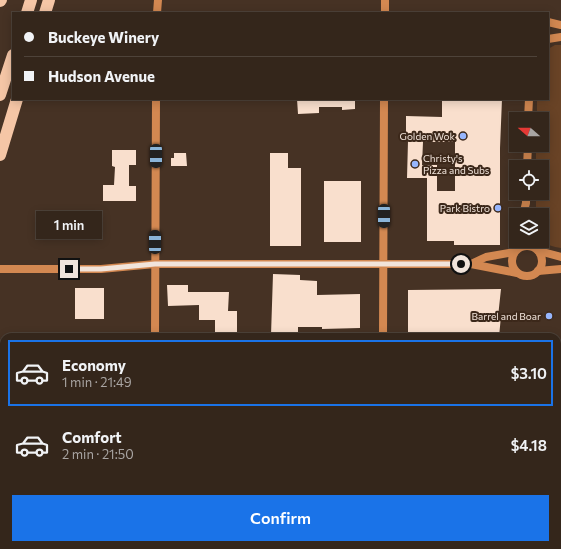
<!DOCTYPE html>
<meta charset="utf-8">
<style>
:root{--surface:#34261b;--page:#3c2e24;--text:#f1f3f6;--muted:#a9a5a3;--line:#4e433a;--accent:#1a73e8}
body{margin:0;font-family:Commissioner,sans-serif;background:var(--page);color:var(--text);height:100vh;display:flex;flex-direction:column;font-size:15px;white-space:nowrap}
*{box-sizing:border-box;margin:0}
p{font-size:13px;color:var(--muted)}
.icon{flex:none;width:22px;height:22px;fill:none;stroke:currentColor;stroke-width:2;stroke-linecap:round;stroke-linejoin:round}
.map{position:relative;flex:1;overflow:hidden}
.panel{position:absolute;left:0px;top:333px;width:561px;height:216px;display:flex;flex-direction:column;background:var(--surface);border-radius:12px 12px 0 0;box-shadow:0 2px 10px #0003,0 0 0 1px var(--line)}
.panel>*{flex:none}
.guide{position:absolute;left:12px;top:12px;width:537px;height:88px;border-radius:0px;box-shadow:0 2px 10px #0003,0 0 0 1px var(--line);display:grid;align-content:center;height:88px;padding:0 12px;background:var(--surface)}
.needle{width:26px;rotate:290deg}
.fabs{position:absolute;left:509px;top:112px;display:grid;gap:8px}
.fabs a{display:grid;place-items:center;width:40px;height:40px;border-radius:0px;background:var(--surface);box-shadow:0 2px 10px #0003,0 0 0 1px var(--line);font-size:20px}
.end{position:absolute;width:18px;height:18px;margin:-9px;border:5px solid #f1e4db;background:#111;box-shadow:0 0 0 2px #111}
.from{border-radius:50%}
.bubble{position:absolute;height:28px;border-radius:0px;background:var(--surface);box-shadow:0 2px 10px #0003,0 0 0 1px var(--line);font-size:13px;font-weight:600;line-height:28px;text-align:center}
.car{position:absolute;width:12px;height:24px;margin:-12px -6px;border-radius:5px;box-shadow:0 0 3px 1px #0007;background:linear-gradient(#222 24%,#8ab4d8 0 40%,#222 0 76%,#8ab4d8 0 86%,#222 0)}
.guide b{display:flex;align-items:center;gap:14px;height:38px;font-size:15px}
.guide b+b{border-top:1px solid var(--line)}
.guide i{width:10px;height:10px;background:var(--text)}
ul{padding:7px 0 0;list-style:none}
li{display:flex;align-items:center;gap:12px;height:66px;margin:0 8px 6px;padding:0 4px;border:2px solid transparent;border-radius:0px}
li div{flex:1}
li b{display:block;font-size:15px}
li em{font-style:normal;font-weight:600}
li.selected{border-color:var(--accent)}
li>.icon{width:36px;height:36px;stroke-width:1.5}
.primary-button{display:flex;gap:8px;margin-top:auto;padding:8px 12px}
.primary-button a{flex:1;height:46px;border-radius:0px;background:var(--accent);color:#fff;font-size:16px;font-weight:600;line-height:46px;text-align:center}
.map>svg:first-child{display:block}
.green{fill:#694326}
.building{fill:#f9dfcd;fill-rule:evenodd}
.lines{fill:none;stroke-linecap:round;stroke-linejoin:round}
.secondary{stroke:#d38851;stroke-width:8}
.primary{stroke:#fe9d53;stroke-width:10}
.highway{stroke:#f5c6a6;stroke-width:12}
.route{stroke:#f1e4db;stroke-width:5}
.poi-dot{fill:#97b6fd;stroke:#3c281a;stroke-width:1.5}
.labels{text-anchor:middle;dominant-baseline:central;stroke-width:4;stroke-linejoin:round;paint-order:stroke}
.poi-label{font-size:10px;fill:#f1e4db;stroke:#3c281a;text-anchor:end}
</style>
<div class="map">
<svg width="561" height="549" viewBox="0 0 561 549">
<rect width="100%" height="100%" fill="#463224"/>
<path class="green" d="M555,45H561V248C553,247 547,245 542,239V215H536V193H542V167H536V145H542V119H537V99H548V49Z"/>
<g class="building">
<path d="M297,99H355V109L342,110V107H319V113L298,114Z"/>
<path d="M462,99H502L500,148V245H454V241H427V178H407L408,141H406V116L442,117V100H462ZM423,142H455V191H437V165H422Z"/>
<path d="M112,150H136V165H129V186H136V201H103V185H114L115,167L112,166Z"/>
<path d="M174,153H186L187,166H171V158H174Z"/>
<path d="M270,153H288V168H301V246H270Z"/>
<rect x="324" y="181" width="37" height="61"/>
<path d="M273,274L300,275V280L317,281V295L360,294V328L322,329V327H298V336L271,335Z"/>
<path d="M167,285H188V292H229L228,311H237V337H215V320H199V305L168,306Z"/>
<rect x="75" y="288" width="29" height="31"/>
<path d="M501,289L498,317L501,316L499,337H408V290Z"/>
</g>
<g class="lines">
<g class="secondary">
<path d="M157,13L158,0"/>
<path d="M385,13V0"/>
<path d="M548,22L561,25"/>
<path d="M548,39L561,37"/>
<path d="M528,119L529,99"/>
<path d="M527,167L528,145"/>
<path d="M523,215L526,203V193"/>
<circle cx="527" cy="261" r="15"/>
<path d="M539,251L561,257"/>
<path d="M471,264L486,257L514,252"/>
<path d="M0,269H101L155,264H471L517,273"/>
<path d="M538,271L561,269"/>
<path d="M155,337L156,99"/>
<path d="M383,337L384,99"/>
<path d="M155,545V549"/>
<path d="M374,545L375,549"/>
<path d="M387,549V545"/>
</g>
<g class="primary">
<path d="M557,495H561"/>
<path d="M0,501H4"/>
<path d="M557,507H561"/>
</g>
<g class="highway">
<path d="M0,1L1,0"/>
<path d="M27,13L31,0"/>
<path d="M45,13L49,0"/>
<path d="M0,95L13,55"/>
<path d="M0,155L17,99"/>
</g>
</g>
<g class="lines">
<path class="route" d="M69,269H101L155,264H461"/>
</g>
<g class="poi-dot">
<circle cx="463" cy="136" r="4"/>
<circle cx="415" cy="164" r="4"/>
<circle cx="498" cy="208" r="4"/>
<circle cx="549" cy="316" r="4"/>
</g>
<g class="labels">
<g class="poi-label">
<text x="455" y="136">Golden Wok</text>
<text x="423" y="158" text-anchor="start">Christy's<tspan x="423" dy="12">Pizza and Subs</tspan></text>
<text x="490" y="208">Park Bistro</text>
<text x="541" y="316">Barrel and Boar</text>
</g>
</g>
</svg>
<div class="fabs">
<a><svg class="needle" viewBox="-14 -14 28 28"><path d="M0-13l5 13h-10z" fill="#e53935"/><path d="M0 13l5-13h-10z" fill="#a9a5a3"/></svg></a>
<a><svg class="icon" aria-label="locate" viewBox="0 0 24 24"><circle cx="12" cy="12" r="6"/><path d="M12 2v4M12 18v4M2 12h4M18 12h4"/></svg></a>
<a><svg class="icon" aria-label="layers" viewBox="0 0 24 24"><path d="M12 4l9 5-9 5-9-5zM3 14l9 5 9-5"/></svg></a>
</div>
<i class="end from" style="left:461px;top:264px"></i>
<i class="end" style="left:69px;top:269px"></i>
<div class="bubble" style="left:36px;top:211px;width:66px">1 min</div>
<i class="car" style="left:156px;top:156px;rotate:180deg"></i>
<i class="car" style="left:384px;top:216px;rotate:180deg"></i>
<i class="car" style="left:155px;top:242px;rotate:0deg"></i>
<div class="guide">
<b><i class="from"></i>Buckeye Winery</b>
<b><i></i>Hudson Avenue</b>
</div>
<section class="panel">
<ul>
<li class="selected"><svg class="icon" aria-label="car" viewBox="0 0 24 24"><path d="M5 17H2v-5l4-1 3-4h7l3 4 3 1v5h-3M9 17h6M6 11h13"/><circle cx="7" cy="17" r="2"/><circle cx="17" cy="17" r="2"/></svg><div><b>Economy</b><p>1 min · 21:49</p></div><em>$3.10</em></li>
<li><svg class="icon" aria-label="car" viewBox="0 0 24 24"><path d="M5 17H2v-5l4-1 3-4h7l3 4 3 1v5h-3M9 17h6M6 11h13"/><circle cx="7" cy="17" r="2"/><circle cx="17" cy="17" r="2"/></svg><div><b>Comfort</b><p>2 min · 21:50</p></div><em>$4.18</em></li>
</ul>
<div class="primary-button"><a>Confirm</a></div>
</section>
</div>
